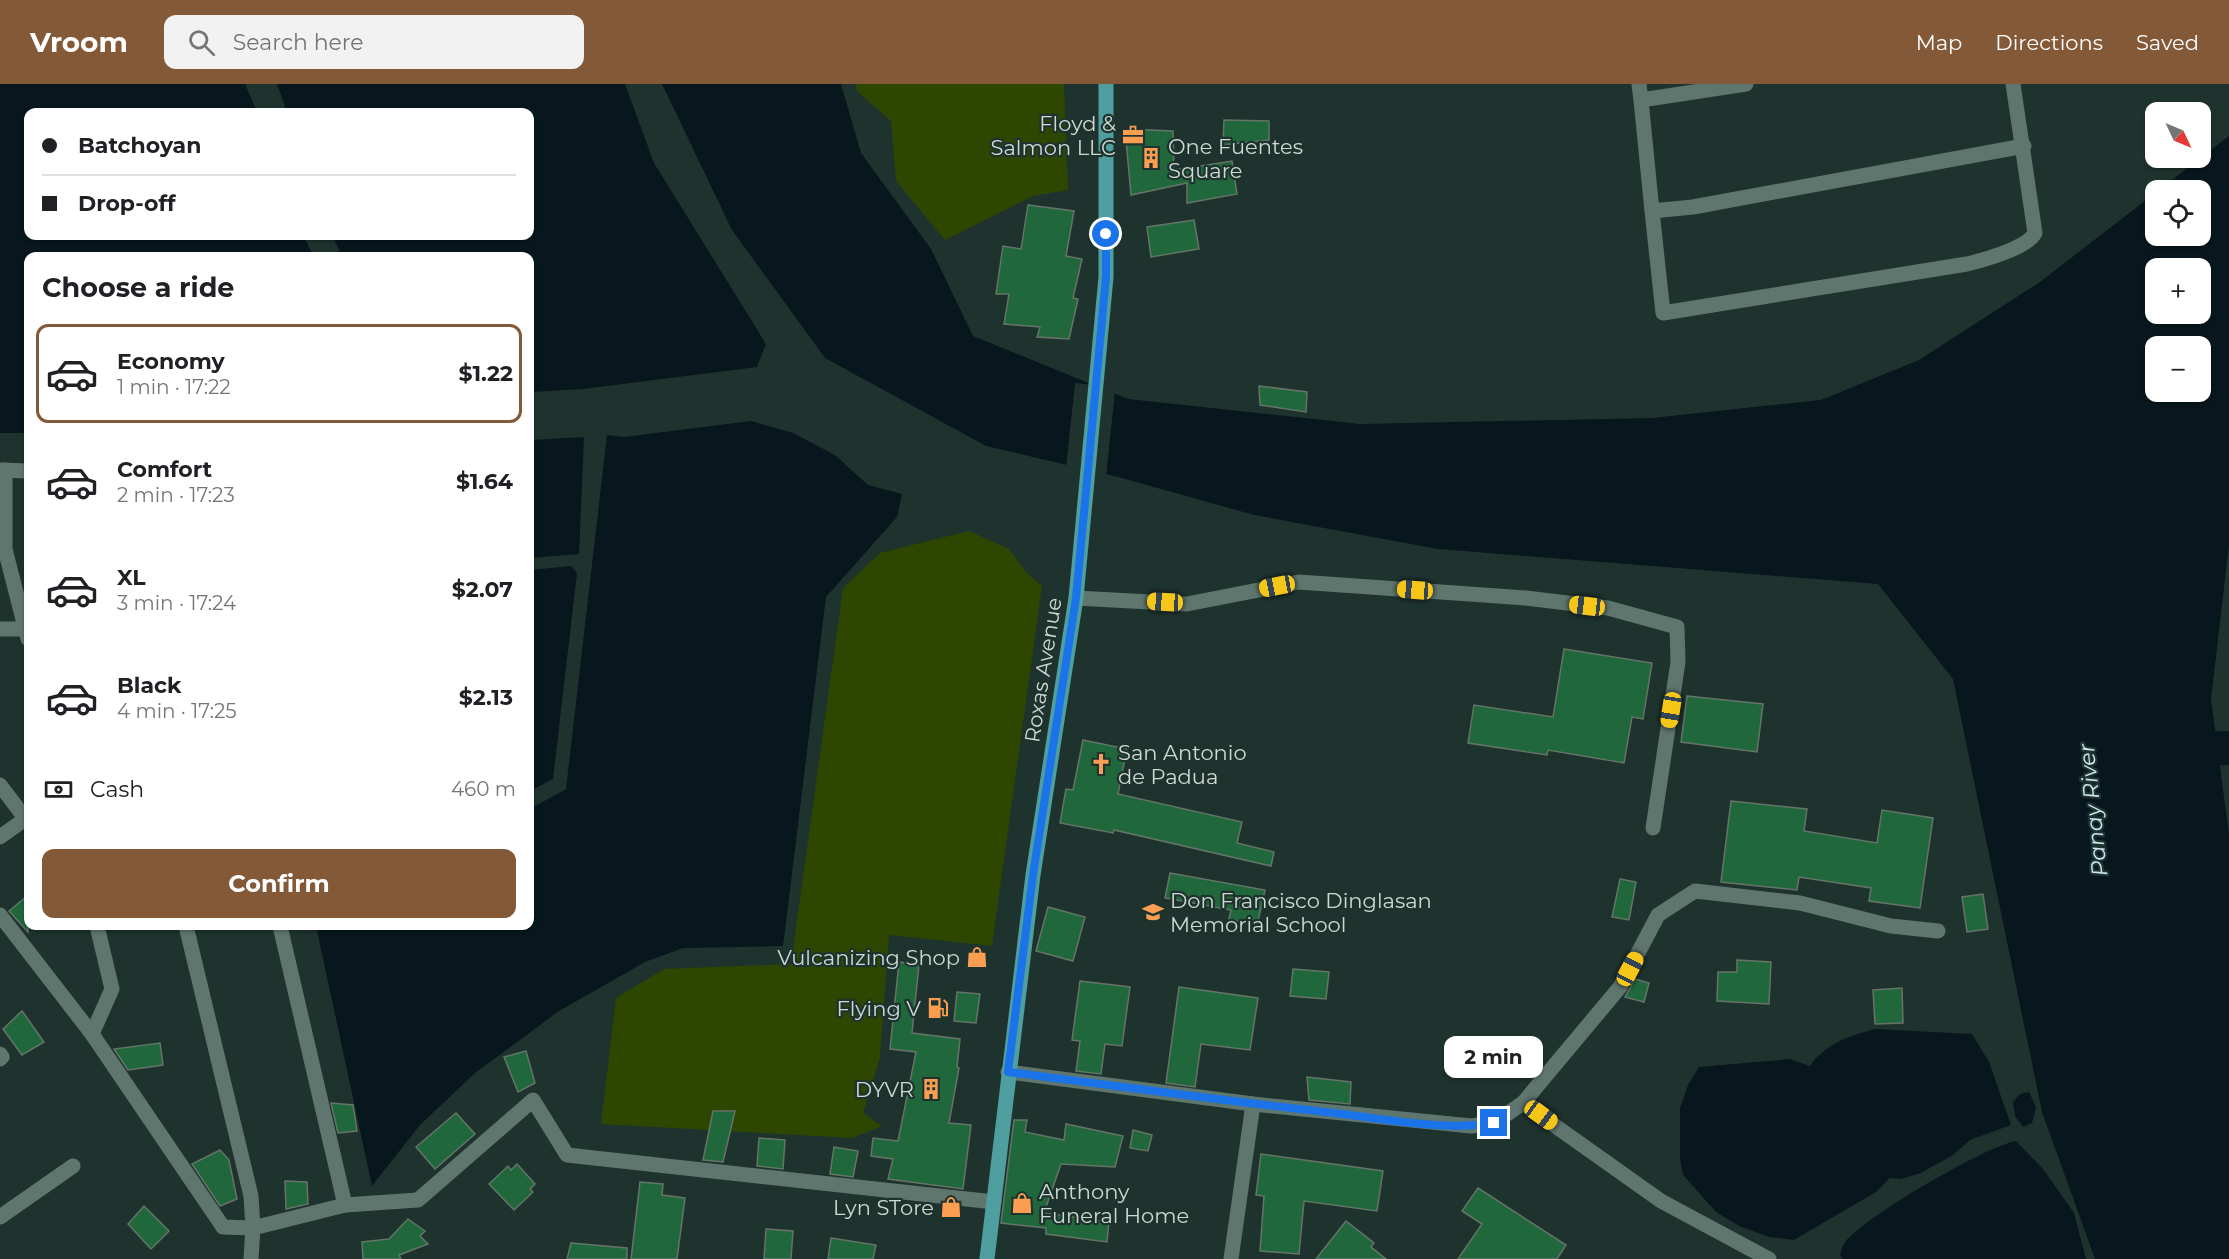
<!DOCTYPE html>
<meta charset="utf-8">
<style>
:root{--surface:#fff;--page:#f2f2f2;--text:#202124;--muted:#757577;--line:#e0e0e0;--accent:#835938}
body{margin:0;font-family:Montserrat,sans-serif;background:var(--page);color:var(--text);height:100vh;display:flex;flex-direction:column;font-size:22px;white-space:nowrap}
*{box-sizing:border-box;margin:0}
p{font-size:20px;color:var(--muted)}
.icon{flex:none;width:33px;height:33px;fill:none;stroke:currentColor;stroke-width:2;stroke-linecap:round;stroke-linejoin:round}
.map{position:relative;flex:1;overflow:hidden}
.panel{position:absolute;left:24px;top:168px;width:510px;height:678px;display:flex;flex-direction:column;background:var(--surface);border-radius:12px;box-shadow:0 2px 4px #0004}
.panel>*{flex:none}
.hud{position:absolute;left:24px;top:24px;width:510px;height:132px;border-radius:12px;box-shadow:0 2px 4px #0004;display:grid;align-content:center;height:132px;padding:0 18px;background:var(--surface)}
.needle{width:39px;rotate:134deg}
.buttons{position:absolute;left:2145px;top:18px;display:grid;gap:12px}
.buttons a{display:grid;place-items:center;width:66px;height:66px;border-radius:12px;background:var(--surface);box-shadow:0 2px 4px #0004;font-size:30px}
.end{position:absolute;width:27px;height:27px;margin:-14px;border:8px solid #1a73e8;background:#fff;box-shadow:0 0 0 3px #fff}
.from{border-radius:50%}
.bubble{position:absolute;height:42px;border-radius:12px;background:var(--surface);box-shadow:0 2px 4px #0004;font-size:20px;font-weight:700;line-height:42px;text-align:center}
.car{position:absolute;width:18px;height:36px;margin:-18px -9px;border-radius:8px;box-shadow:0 0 4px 2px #0007;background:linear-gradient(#f5c518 24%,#345 0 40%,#f5c518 0 76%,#345 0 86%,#f5c518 0)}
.hud b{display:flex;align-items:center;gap:21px;height:57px;font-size:22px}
.hud b+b{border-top:2px solid var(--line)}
.hud i{width:15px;height:15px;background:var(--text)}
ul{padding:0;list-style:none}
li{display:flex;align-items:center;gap:18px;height:99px;margin:0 12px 9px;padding:0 6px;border:3px solid transparent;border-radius:12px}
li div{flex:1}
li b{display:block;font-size:22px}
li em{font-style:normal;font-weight:700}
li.on{border-color:var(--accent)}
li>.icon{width:54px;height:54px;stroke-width:1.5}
h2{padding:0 18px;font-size:27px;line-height:72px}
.pay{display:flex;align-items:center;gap:15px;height:66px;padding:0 18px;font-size:22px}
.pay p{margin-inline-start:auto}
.button{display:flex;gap:12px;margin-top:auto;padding:12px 18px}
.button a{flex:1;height:69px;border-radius:12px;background:var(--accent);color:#fff;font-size:24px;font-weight:700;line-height:69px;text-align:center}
header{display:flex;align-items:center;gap:36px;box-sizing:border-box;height:84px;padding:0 30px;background:var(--accent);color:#fff}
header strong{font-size:28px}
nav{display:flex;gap:33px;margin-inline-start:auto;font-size:21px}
.search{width:420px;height:54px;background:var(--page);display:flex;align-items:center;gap:15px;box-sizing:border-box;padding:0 21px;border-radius:12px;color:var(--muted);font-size:22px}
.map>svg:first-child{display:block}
.green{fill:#2d4600}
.water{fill:#07171d;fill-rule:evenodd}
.pier{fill:#1f332e}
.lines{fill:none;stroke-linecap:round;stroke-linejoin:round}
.river{stroke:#07171d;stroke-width:34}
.building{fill:#20683c;stroke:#647468;stroke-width:1.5}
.minor{stroke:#5f766f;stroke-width:15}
.major{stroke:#4f9fa0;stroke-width:15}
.route{stroke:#1a73e8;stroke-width:8}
.labels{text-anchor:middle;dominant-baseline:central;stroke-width:4.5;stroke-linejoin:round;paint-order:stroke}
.poi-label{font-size:21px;fill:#cdd9d5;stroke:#1f332e;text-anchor:end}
.street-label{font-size:21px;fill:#cdd9d5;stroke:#1f332e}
.water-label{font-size:22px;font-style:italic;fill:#cce6f1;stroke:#1f332e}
</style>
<header>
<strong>Vroom</strong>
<div class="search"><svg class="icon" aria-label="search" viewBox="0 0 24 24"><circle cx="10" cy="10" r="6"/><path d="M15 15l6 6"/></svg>Search here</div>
<nav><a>Map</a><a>Directions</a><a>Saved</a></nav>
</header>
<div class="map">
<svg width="2229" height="1175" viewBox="0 0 2229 1175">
<rect width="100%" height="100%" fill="#1f332e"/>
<g class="green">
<path d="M856,0H1064L1068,106L1033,112L945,156L896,97L891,37L857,7Z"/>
<path d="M969,447L1009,465L1026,488L1042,502L992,862L889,851L880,973L863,1029L882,1042L852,1054L601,1040L616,914L664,885L791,880L843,504L880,469Z"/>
</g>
<g class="water">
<path d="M0,0H245L257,28H28V152H304L313,172H28V349H0Z"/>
<path d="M277,0H625L654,79L766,260L757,283L583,305L530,308V172H341L333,152H530V28H287Z"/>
<path d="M662,0H841L861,69L931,165L973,252L1128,315L1360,340L1652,334L1821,316L1919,276L2040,198L2155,109L2156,152H2200V106H2159L2229,52V461L2211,615L2229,750V1175H2095L2042,1028L1953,595L1878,500L1438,465L1254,431L1118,393L986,362L825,274L732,146ZM2156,184H2200V230H2156ZM2156,262H2200V308H2156Z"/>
<path d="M751,337L793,349L835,371L868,401L902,410L897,433L826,513L783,862L683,864L645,878L559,927L475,989L420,1041L372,1102L316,842H530V725L566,705L607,351L624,353Z"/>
<path d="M584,353L579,470L530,474V356Z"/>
<path d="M571,482L577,489L553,695L530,707V486Z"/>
<path d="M1875,945L1972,950L1989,978L2011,1041L1970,1056L1953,1071L1921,1089L1901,1095L1890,1094L1876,1108L1794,1156L1769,1153L1739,1142L1716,1128L1683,1091L1680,1074V1024L1688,1001L1699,983L1790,975L1810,982C1826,959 1849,952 1875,945Z"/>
<path d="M2029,1008L2036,1023L2032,1039L2023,1043L2015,1032L2013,1018L2020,1010Z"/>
<path d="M2016,1057L2043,1085L2074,1129L2086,1175H1843L1840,1171C1841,1167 1842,1162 1845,1158C1866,1132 1984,1063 2016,1057Z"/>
</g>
<path class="pier" d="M1075,299L1104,302L1115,307L1106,393L1066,384Z"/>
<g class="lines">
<path class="river" d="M2172,666L2229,664"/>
</g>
<g class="building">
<path d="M1224,36L1269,37V56L1223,61Z"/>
<path d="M1125,45L1173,47L1174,86L1232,77L1237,110L1187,119V99L1131,111Z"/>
<path d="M1028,121L1074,127L1066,172L1082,175L1073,214L1078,215L1069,255L1037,253L1040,243L1004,240L1009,210H996L1003,162L1021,165Z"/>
<path d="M1194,136L1199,165L1151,173L1147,143Z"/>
<path d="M1259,302L1307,308L1306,328L1260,321Z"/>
<path d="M1564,565L1652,579L1643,635L1632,633L1624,679L1548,666L1547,671L1468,659L1474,621L1553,633Z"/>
<path d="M1687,612L1763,620L1757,668L1681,658Z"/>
<path d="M1083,656L1127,665L1118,710L1242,738L1237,759L1274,768L1271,782L1114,746L1113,749L1060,739L1066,705L1073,706Z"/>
<path d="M1731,717L1807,725L1804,747L1877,759L1882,726L1933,734L1920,824L1869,817L1871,804L1799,793L1797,806L1721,798Z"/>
<path d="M1170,789L1265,806L1257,841L1229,835L1231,826L1165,814Z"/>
<path d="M1620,795L1636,798L1629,836L1612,833Z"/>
<path d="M1983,810L1988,845L1967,848L1962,813Z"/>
<path d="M28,811V848L9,827Z"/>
<path d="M1048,823L1085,833L1073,877L1036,867Z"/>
<path d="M1737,876L1771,878L1769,920L1717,917L1718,888H1737Z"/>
<path d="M899,878L919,881L912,949L960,955L957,983L959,984L949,1039L971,1041L963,1105L888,1095L893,1075L871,1072L873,1054L898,1057L916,968L890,965Z"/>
<path d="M1293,885L1329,888L1326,915L1290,912Z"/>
<path d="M1635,895L1649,899L1644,918L1625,913Z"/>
<path d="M1080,897L1130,903L1122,962L1105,960L1101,990L1076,987L1080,957L1072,956Z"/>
<path d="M1179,903L1258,914L1250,966L1201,960L1195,1003L1166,999Z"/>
<path d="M1902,904L1903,939L1875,940L1873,906Z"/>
<path d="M957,908L980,910L976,939L954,937Z"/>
<path d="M22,927L44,958L22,971L3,945Z"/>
<path d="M160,959L163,981L128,986L114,965Z"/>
<path d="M526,967L535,999L518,1008L504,973Z"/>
<path d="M1307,993L1351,998L1350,1020L1309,1016Z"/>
<path d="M331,1019L353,1021L357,1047L338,1049Z"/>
<path d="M713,1027H735L723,1078L703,1076Z"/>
<path d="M456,1029L475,1050L435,1085L416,1063Z"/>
<path d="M1014,1036H1027L1025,1048L1064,1056L1066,1040L1123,1052L1115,1083L1061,1080L1044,1129L1109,1138L1107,1158L1046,1150V1144L1001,1139Z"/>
<path d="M1133,1046L1152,1051L1148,1067L1130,1064Z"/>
<path d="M759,1054L785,1056L783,1085L757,1082Z"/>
<path d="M834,1063L858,1067L853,1093L830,1090Z"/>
<path d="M220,1066L229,1076L237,1115L220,1122L192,1080Z"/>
<path d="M1261,1070L1383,1087L1377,1127L1304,1117L1299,1170L1260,1167L1264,1112L1256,1111Z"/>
<path d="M517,1080L535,1100L530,1105L533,1108L514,1126L489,1100L508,1082L511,1086Z"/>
<path d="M285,1097L307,1098L308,1120L286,1125Z"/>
<path d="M640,1098L663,1100L662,1111L685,1114L677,1175H631Z"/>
<path d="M1478,1104L1566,1161L1557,1175H1458L1482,1140L1462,1127Z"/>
<path d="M144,1122L169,1147L151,1165L128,1140Z"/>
<path d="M408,1135L425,1147L420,1152L428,1160L399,1171L401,1175H363L362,1158L389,1155Z"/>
<path d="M1346,1137L1374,1159L1371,1163L1386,1175H1316Z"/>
<path d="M766,1145L793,1147L791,1175H764Z"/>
<path d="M831,1154L876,1161L873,1175H828Z"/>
<path d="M571,1159L627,1164V1175H567Z"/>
</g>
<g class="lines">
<g class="minor">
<path d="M1639,0L1641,16L1746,0"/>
<path d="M1641,16L1652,127L1693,123L2024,62"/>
<path d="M1652,127L1663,229L1967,180C1984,176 2027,164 2035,149L2013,0"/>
<path d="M0,386L28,387"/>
<path d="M5,386V465L28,555"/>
<path d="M1076,514L1187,520L1299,498L1526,514L1608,524L1677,543L1678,578L1653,744"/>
<path d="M0,545H26"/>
<path d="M0,701L25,734"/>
<path d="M0,753L28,733"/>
<path d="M0,831L92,950L223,1143L253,1144L345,1121L280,842"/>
<path d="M186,842L251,1112L253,1144L251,1175"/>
<path d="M92,950L112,905L97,842"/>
<path d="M0,970L2,973L0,975"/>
<path d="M1008,988L1253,1020L1471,1042L1494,1039L1523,1019L1620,903L1658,831L1695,807L1800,819L1891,842L1938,847"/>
<path d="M1523,1019L1661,1117L1769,1175"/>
<path d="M345,1121L418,1116L533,1016L567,1071L994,1118"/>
<path d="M0,1133L73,1082"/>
<path d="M1231,1175L1253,1020"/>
</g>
<path class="major" d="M987,1175L1033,791L1076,514L1106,193V0"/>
</g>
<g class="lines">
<path class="route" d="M1106,150V193L1076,514L1033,791L1008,988C1117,1002 1225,1017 1334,1029C1386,1035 1442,1047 1494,1039"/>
</g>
<defs>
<symbol id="office-bare" viewBox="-9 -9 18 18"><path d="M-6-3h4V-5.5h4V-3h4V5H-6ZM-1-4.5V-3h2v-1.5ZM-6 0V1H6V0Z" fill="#fb9e51" stroke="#1f332e" stroke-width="2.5" paint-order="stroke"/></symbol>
<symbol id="building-bare" viewBox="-9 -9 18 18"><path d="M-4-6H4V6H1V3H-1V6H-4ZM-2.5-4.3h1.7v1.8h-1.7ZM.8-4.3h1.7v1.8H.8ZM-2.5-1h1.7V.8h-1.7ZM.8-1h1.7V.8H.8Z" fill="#fb9e51" stroke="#1f332e" stroke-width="2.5" paint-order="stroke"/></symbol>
<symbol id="church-bare" viewBox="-9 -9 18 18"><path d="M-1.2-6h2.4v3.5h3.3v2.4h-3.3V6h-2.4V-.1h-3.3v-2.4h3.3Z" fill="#fb9e51" stroke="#1f332e" stroke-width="2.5" paint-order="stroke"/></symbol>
<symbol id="school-bare" viewBox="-9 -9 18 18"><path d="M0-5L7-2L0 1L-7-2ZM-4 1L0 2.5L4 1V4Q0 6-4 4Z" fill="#fb9e51" stroke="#1f332e" stroke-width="2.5" paint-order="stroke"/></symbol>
<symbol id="shop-bare" viewBox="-9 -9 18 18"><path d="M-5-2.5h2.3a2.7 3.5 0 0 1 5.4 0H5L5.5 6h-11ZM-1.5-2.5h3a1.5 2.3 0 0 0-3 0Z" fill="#fb9e51" stroke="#1f332e" stroke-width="2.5" paint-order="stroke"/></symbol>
<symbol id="fuel-bare" viewBox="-9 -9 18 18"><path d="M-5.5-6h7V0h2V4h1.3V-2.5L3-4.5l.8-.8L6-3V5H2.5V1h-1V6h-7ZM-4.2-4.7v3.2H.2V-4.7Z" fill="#fb9e51" stroke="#1f332e" stroke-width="2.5" paint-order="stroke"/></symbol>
</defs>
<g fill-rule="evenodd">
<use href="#office-bare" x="1118" y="36" width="30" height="30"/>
<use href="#building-bare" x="1136" y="59" width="30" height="30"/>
<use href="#church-bare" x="1086" y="665" width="30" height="30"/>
<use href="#school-bare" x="1138" y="813" width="30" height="30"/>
<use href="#shop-bare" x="962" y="858" width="30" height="30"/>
<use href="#fuel-bare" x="923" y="909" width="30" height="30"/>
<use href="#building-bare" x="916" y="990" width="30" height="30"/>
<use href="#shop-bare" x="1007" y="1104" width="30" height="30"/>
<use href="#shop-bare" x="936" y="1108" width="30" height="30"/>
</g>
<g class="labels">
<g class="poi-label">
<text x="1116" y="39">Floyd &amp;<tspan x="1116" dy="24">Salmon LLC</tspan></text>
<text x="1168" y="62" text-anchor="start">One Fuentes<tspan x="1168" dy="24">Square</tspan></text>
<text x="1118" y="668" text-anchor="start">San Antonio<tspan x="1118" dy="24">de Padua</tspan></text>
<text x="1170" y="816" text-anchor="start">Don Francisco Dinglasan<tspan x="1170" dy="24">Memorial School</tspan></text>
<text x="960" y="873">Vulcanizing Shop</text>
<text x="921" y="924">Flying V</text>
<text x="914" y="1005">DYVR</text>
<text x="1039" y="1107" text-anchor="start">Anthony<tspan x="1039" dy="24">Funeral Home</tspan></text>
<text x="934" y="1123">Lyn STore</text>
</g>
<g class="street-label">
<text transform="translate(1043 586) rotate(-81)">Roxas Avenue</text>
</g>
<g class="water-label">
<text transform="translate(2093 726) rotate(-96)">Panay River</text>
</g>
</g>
</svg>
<div class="buttons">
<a><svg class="needle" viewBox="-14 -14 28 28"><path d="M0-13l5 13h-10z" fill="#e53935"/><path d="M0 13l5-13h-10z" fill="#757577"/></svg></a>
<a><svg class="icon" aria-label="locate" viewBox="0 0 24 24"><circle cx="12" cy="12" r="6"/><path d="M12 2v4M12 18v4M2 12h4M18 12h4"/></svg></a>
<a>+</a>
<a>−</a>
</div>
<i class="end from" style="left:1106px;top:150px"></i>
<i class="end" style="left:1494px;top:1039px"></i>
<div class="bubble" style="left:1444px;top:952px;width:99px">2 min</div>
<i class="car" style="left:1277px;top:502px;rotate:259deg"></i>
<i class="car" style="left:1415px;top:506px;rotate:274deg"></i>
<i class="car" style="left:1165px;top:518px;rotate:273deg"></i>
<i class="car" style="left:1587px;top:522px;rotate:277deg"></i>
<i class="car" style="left:1671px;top:626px;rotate:189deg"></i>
<i class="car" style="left:1630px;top:885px;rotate:28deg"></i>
<i class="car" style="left:1541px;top:1031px;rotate:126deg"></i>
<div class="hud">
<b><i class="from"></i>Batchoyan</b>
<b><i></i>Drop-off</b>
</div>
<section class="panel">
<h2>Choose a ride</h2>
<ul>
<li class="on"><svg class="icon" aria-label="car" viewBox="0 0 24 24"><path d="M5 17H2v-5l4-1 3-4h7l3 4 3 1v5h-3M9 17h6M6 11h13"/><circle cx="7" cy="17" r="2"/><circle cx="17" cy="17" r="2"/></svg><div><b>Economy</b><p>1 min · 17:22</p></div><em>$1.22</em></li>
<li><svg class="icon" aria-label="car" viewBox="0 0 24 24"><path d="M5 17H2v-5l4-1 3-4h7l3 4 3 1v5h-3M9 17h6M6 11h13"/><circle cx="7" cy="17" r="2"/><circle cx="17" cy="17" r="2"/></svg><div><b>Comfort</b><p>2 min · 17:23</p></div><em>$1.64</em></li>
<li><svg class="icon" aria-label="car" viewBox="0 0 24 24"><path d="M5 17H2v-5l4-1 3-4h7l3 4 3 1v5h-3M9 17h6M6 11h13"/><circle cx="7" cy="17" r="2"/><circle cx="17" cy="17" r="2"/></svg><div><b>XL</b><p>3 min · 17:24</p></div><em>$2.07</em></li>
<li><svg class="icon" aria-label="car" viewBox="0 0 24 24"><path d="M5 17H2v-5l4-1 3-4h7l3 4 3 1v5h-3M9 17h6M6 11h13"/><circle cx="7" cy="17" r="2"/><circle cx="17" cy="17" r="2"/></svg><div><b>Black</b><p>4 min · 17:25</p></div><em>$2.13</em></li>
</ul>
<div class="pay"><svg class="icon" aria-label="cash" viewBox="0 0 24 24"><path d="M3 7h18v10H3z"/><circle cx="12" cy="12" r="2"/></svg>Cash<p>460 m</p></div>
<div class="button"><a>Confirm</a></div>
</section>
</div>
